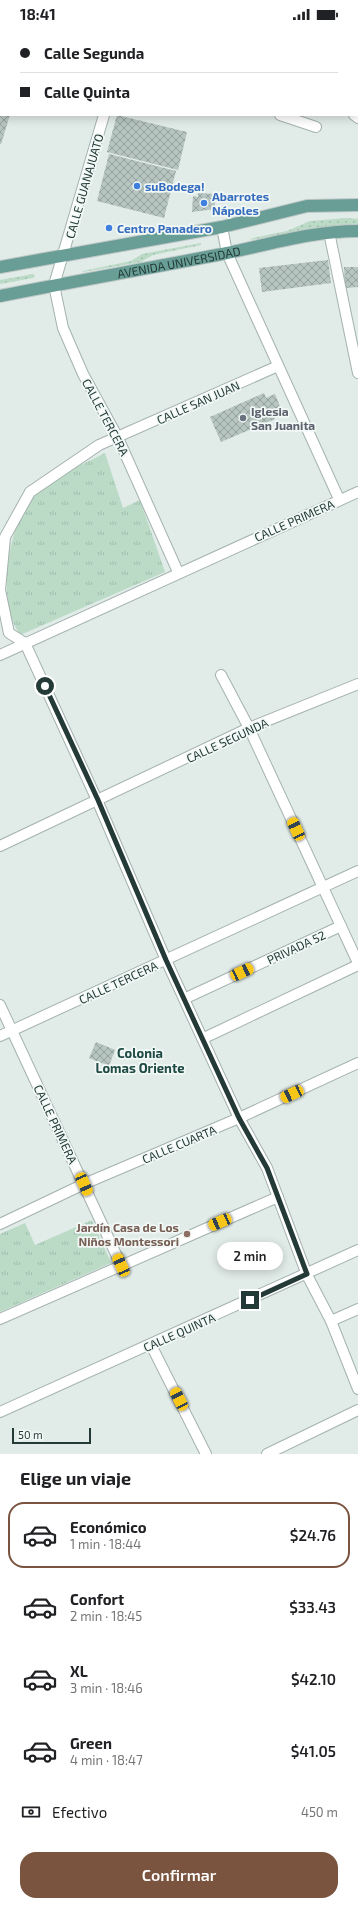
<!DOCTYPE html>
<html lang="es">
<meta charset="utf-8">
<style>
:root{--surface:#fff;--page:#f2f2f2;--text:#202124;--muted:#757577;--line:#e0e0e0;--accent:#7a543f}
body{margin:0;font-family:"Exo 2",sans-serif;background:var(--page);color:var(--text);height:100vh;display:flex;flex-direction:column;font-size:15px;white-space:nowrap}
*{box-sizing:border-box;margin:0}
p{font-size:13px;color:var(--muted)}
.icon{flex:none;width:22px;height:22px;fill:none;stroke:currentColor;stroke-width:2;stroke-linecap:round;stroke-linejoin:round}
.map{position:relative;height:1426px;overflow:hidden}
.details{display:flex;flex-direction:column;background:var(--surface);flex:1}
.details>*{flex:none}
.hud{position:absolute;left:0px;top:0px;width:358px;height:88px;box-shadow:0 2px 10px #0003;display:grid;align-content:center;height:88px;padding:0 20px;background:var(--surface)}
.scale{position:absolute;left:12px;bottom:10px;width:79px;box-sizing:border-box;padding-left:4px;border:2px solid #233a37;border-top:0;font-size:11px;line-height:14px;white-space:nowrap;color:#233a37;-webkit-text-stroke:3px #f1f8f5;paint-order:stroke}
.end{position:absolute;width:18px;height:18px;margin:-9px;border:5px solid #233a37;background:#fff;box-shadow:0 0 0 2px #fff}
.from{border-radius:50%}
.bubble{position:absolute;height:28px;border-radius:14px;background:var(--surface);box-shadow:0 2px 10px #0003;font-size:13px;font-weight:600;line-height:28px;text-align:center}
.car{position:absolute;width:12px;height:24px;margin:-12px -6px;border-radius:5px;box-shadow:0 0 3px 1px #0007;background:linear-gradient(#f5c518 24%,#345 0 40%,#f5c518 0 76%,#345 0 86%,#f5c518 0)}
.hud b{display:flex;align-items:center;gap:14px;height:38px;font-size:15px}
.hud b+b{border-top:1px solid var(--line)}
.hud i{width:10px;height:10px;background:var(--text)}
ul{padding:0;list-style:none}
li{display:flex;align-items:center;gap:12px;height:66px;margin:0 8px 6px;padding:0 12px;border:2px solid transparent;border-radius:16px}
li div{flex:1}
li b{display:block;font-size:15px}
li em{font-style:normal;font-weight:600}
li.on{border-color:var(--accent)}
li>.icon{width:36px;height:36px;stroke-width:1.5}
h2{padding:0 20px;font-size:18px;line-height:48px}
.pay{display:flex;align-items:center;gap:10px;height:44px;padding:0 20px;font-size:15px}
.pay p{margin-inline-start:auto}
.button{display:flex;gap:8px;margin-top:auto;padding:8px 20px}
.button a{flex:1;height:46px;border-radius:16px;background:var(--accent);color:#fff;font-size:16px;font-weight:600;line-height:46px;text-align:center}
.status{display:flex;justify-content:space-between;align-items:center;height:28px;padding:0 20px;background:var(--surface);direction:ltr}
.status svg{height:11px;fill:currentColor}
.map>svg:first-child{display:block}
.grass{fill:url(#grass-tufts)}
.garden{fill:url(#garden-dots)}
.building{fill:url(#building-cross-hatch)}
.lines{fill:none;stroke-linecap:round;stroke-linejoin:round}
.street-casing{stroke:#a4b2af;stroke-width:12}
.primary-casing{stroke:#c1c8c7;stroke-width:14}
.street{stroke:#fff;stroke-width:10}
.primary{stroke:#689e96;stroke-width:12}
.route{stroke:#233a37;stroke-width:5}
.shop-dot{fill:#3f7fe0;stroke:#f1f8f5;stroke-width:1.5}
.worship-dot{fill:#6b7280;stroke:#f1f8f5;stroke-width:1.5}
.education-dot{fill:#8d6e63;stroke:#f1f8f5;stroke-width:1.5}
.labels{text-anchor:middle;dominant-baseline:central;stroke-width:3.5;stroke-linejoin:round;paint-order:stroke}
.street-label{font-size:12px;fill:#233a37;stroke:#f1f8f5}
.shop-label{font-size:12px;font-weight:bold;fill:#366cbe;stroke:#f1f8f5;text-anchor:start}
.worship-label{font-size:12px;font-weight:bold;fill:#5b616d;stroke:#f1f8f5;text-anchor:start}
.education-label{font-size:12px;font-weight:bold;fill:#785e54;stroke:#f1f8f5;text-anchor:end}
.neighbourhood-label{font-size:13px;font-weight:bold;fill:#204b45;stroke:#f1f8f5}
</style>
<div class="status"><b>18:41</b><svg viewBox="0 0 49 12"><path d="M0 12V9h3v3zM5 12V6h3v6zM10 12V3h3v9zM15 12V0h3v12zM26 1h20v11H26zM47 4h2v5h-2z"/></svg></div>
<div class="map">
<svg width="358" height="1426" viewBox="0 0 358 1426">
<defs>
<pattern id="grass-tufts" width="24" height="20" patternUnits="userSpaceOnUse"><rect width="24" height="20" fill="#bbdbc7"/><path d="M3 7l-1-3M5 7V3M7 7l1-3M15 17l-1-3M17 17v-4M19 17l1-3" fill="none" stroke="#a0bdac"/></pattern>
<pattern id="garden-dots" width="8" height="8" patternUnits="userSpaceOnUse"><rect width="8" height="8" fill="#bbdbc7"/><path d="M2 2h.1M6 6h.1" fill="none" stroke="#a0bdac" stroke-width="1.8" stroke-linecap="round"/></pattern>
<pattern id="building-cross-hatch" width="8" height="8" patternUnits="userSpaceOnUse"><rect width="8" height="8" fill="#b7c5c1"/><path d="M0 0l8 8M0 8l8-8" fill="none" stroke="#94a19e"/></pattern>
</defs>
<rect width="100%" height="100%" fill="#e1ebe8"/>
<g class="grass">
<path d="M105,425L123,480L140,472L165,544L20,607C17,602 14,597 12,591C0,556 9,495 35,467C53,448 82,437 105,425Z"/>
<path d="M92,1192L111,1235L0,1284V1206L25,1195L35,1217Z"/>
</g>
<g class="garden">
<path d="M347,190L358,191V199L319,200L250,212L253,210L287,203L310,193Z"/>
<path d="M201,215V217L153,227L141,234L83,244V243L131,233L142,226Z"/>
<path d="M33,246L35,248L33,250L0,256V252Z"/>
</g>
<g class="building">
<path d="M0,87H10L1,116H0Z"/>
<path d="M117,87L187,104L178,142L107,124Z"/>
<path d="M109,126L176,143L164,190L97,173Z"/>
<path d="M198,165L215,166V181L192,184L193,168L198,169Z"/>
<path d="M328,232L331,255L262,264L259,240Z"/>
<path d="M344,239H358V259L345,260Z"/>
<path d="M264,365L266,370L275,366L281,381L273,385L275,391L221,414L210,389Z"/>
<path d="M96,1014L115,1022L109,1038L89,1030Z"/>
</g>
<g class="lines">
<defs>
<g id="street">
<path d="M222,0L223,1"/>
<path d="M129,1V0"/>
<path d="M104,87L54,257L63,300L83,346L118,410L178,544"/>
<path d="M280,87L316,99"/>
<path d="M354,87L358,90"/>
<path d="M222,199L227,225L339,471"/>
<path d="M329,204L358,345"/>
<path d="M278,338L99,417L30,464L5,509L0,562L9,605L25,615L97,772L166,932L239,1090L267,1140L307,1247L331,1293L358,1361"/>
<path d="M0,627L358,464"/>
<path d="M221,647L249,700L358,935"/>
<path d="M0,818L249,700L358,656"/>
<path d="M186,970L341,898"/>
<path d="M0,977L121,1237"/>
<path d="M0,1008L358,843"/>
<path d="M204,1010L358,937"/>
<path d="M0,1196L84,1156L239,1090L358,1035"/>
<path d="M0,1291L278,1169"/>
<path d="M331,1293L358,1281"/>
<path d="M151,1317L206,1426"/>
<path d="M0,1384L358,1222"/>
<path d="M267,1426L358,1382"/>
</g>
<g id="primary">
<path d="M0,239L222,199L307,178L358,177"/>
<path id="s1" d="M0,268C75,253 151,240 227,225C271,216 313,203 358,203"/>
</g>
</defs>
<use href="#street" class="street-casing"/>
<use href="#primary" class="primary-casing"/>
<use href="#street" class="street"/>
<use href="#primary" class="primary"/>
</g>
<g class="lines">
<path class="route" d="M45,658L98,772L166,932L239,1090L267,1140L307,1246L250,1272"/>
</g>
<g class="shop-dot">
<circle cx="137" cy="158" r="4"/>
<circle cx="204" cy="175" r="4"/>
<circle cx="109" cy="200" r="4"/>
</g>
<circle class="worship-dot" cx="243" cy="390" r="4"/>
<circle class="education-dot" cx="187" cy="1206" r="4"/>
<g class="labels">
<g class="street-label">
<text transform="translate(84 158) rotate(-74)">CALLE GUANAJUATO</text>
<text stroke="none"><textPath href="#s1" startOffset="182">AVENIDA UNIVERSIDAD</textPath></text>
<text transform="translate(198 374) rotate(-24)">CALLE SAN JUAN</text>
<text transform="translate(106 389) rotate(62)">CALLE TERCERA</text>
<text transform="translate(294 492) rotate(-24)">CALLE PRIMERA</text>
<text transform="translate(227 712) rotate(-25)">CALLE SEGUNDA</text>
<text transform="translate(296 919) rotate(-25)">PRIVADA 52</text>
<text transform="translate(118 954) rotate(-25)">CALLE TERCERA</text>
<text transform="translate(56 1096) rotate(65)">CALLE PRIMERA</text>
<text transform="translate(179 1116) rotate(-23)">CALLE CUARTA</text>
<text transform="translate(179 1304) rotate(-24)">CALLE QUINTA</text>
</g>
<g class="shop-label">
<text x="145" y="158">suBodega!</text>
<text x="212" y="168">Abarrotes<tspan x="212" dy="14">Nápoles</tspan></text>
<text x="117" y="200">Centro Panadero</text>
</g>
<g class="worship-label">
<text x="251" y="383">Iglesia<tspan x="251" dy="14">San Juanita</tspan></text>
</g>
<g class="education-label">
<text x="179" y="1199">Jardín Casa de Los<tspan x="179" dy="14">Niños Montessori</tspan></text>
</g>
<g class="neighbourhood-label">
<text x="140" y="1025">Colonia<tspan x="140" dy="15">Lomas Oriente</tspan></text>
</g>
</g>
</svg>
<div class="scale">50 m</div>
<i class="end from" style="left:45px;top:658px"></i>
<i class="end" style="left:250px;top:1272px"></i>
<div class="bubble" style="left:217px;top:1214px;width:66px">2 min</div>
<i class="car" style="left:296px;top:801px;rotate:335deg"></i>
<i class="car" style="left:242px;top:944px;rotate:65deg"></i>
<i class="car" style="left:292px;top:1066px;rotate:245deg"></i>
<i class="car" style="left:84px;top:1156px;rotate:156deg"></i>
<i class="car" style="left:220px;top:1194px;rotate:246deg"></i>
<i class="car" style="left:121px;top:1237px;rotate:336deg"></i>
<i class="car" style="left:179px;top:1371px;rotate:333deg"></i>
<div class="hud">
<b><i class="from"></i>Calle Segunda</b>
<b><i></i>Calle Quinta</b>
</div>
</div>
<section class="details">
<h2>Elige un viaje</h2>
<ul>
<li class="on"><svg class="icon" aria-label="car" viewBox="0 0 24 24"><path d="M5 17H2v-5l4-1 3-4h7l3 4 3 1v5h-3M9 17h6M6 11h13"/><circle cx="7" cy="17" r="2"/><circle cx="17" cy="17" r="2"/></svg><div><b>Económico</b><p>1 min · 18:44</p></div><em>$24.76</em></li>
<li><svg class="icon" aria-label="car" viewBox="0 0 24 24"><path d="M5 17H2v-5l4-1 3-4h7l3 4 3 1v5h-3M9 17h6M6 11h13"/><circle cx="7" cy="17" r="2"/><circle cx="17" cy="17" r="2"/></svg><div><b>Confort</b><p>2 min · 18:45</p></div><em>$33.43</em></li>
<li><svg class="icon" aria-label="car" viewBox="0 0 24 24"><path d="M5 17H2v-5l4-1 3-4h7l3 4 3 1v5h-3M9 17h6M6 11h13"/><circle cx="7" cy="17" r="2"/><circle cx="17" cy="17" r="2"/></svg><div><b>XL</b><p>3 min · 18:46</p></div><em>$42.10</em></li>
<li><svg class="icon" aria-label="car" viewBox="0 0 24 24"><path d="M5 17H2v-5l4-1 3-4h7l3 4 3 1v5h-3M9 17h6M6 11h13"/><circle cx="7" cy="17" r="2"/><circle cx="17" cy="17" r="2"/></svg><div><b>Green</b><p>4 min · 18:47</p></div><em>$41.05</em></li>
</ul>
<div class="pay"><svg class="icon" aria-label="cash" viewBox="0 0 24 24"><path d="M3 7h18v10H3z"/><circle cx="12" cy="12" r="2"/></svg>Efectivo<p>450 m</p></div>
<div class="button"><a>Confirmar</a></div>
</section>
